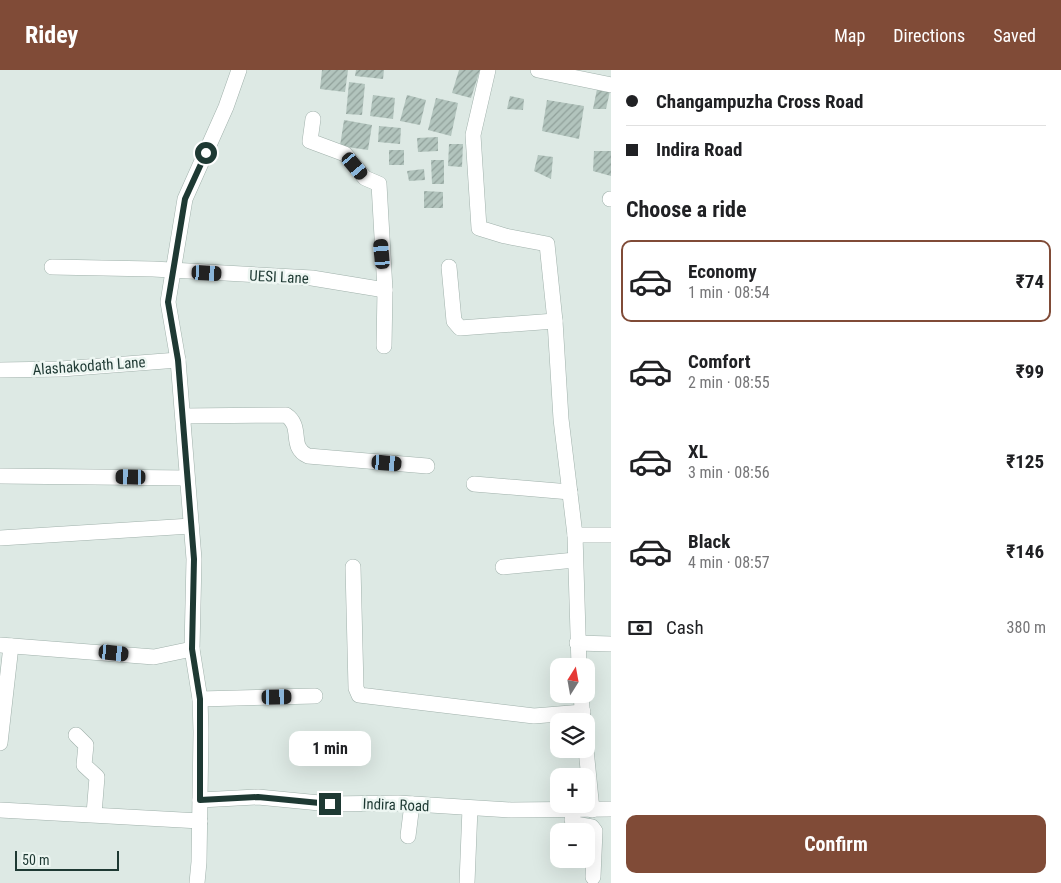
<!DOCTYPE html>
<meta charset="utf-8">
<style>
:root{--surface:#fff;--page:#f6f6f6;--text:#202124;--muted:#757577;--line:#e0e0e0;--accent:#804b37}
body{margin:0;font-family:"Roboto Condensed",sans-serif;background:var(--page);color:var(--text);height:100vh;display:flex;flex-direction:column;font-size:19px;white-space:nowrap}
*{box-sizing:border-box;margin:0}
p{font-size:16px;color:var(--muted)}
.icon{flex:none;width:28px;height:28px;fill:none;stroke:currentColor;stroke-width:2;stroke-linecap:round;stroke-linejoin:round}
.map{position:relative;flex:1;overflow:hidden}
.sheet{display:flex;flex-direction:column;background:var(--surface);width:450px}
.sheet>*{flex:none}
.banner{display:grid;align-content:center;height:110px;padding:0 15px;background:var(--surface)}
.needle{width:32px;rotate:11deg}
.controls{position:absolute;left:550px;top:588px;display:grid;gap:10px}
.controls a{display:grid;place-items:center;width:45px;height:45px;border-radius:10px;background:var(--surface);box-shadow:0 5px 20px #0002;font-size:25px}
.scale{position:absolute;left:15px;bottom:12px;width:104px;box-sizing:border-box;padding-left:5px;border:2px solid #1e3933;border-top:0;font-size:14px;line-height:18px;white-space:nowrap;color:#1e3933;-webkit-text-stroke:4px #edf6f2;paint-order:stroke}
.end{position:absolute;width:22px;height:22px;margin:-11px;border:6px solid #1e3933;background:#fff;box-shadow:0 0 0 2px #fff}
.from{border-radius:50%}
.bubble{position:absolute;height:35px;border-radius:10px;background:var(--surface);box-shadow:0 5px 20px #0002;font-size:16px;font-weight:700;line-height:35px;text-align:center}
.car{position:absolute;width:15px;height:30px;margin:-15px -8px;border-radius:6px;box-shadow:0 0 4px 1px #0007;background:linear-gradient(#222 24%,#8ab4d8 0 40%,#222 0 76%,#8ab4d8 0 86%,#222 0)}
.banner b{display:flex;align-items:center;gap:18px;height:48px;font-size:19px}
.banner b+b{border-top:1px solid var(--line)}
.banner i{width:12px;height:12px;background:var(--text)}
ul{padding:0;list-style:none}
li{display:flex;align-items:center;gap:15px;height:82px;margin:0 10px 8px;padding:0 5px;border:2px solid transparent;border-radius:10px}
li div{flex:1}
li b{display:block;font-size:19px}
li em{font-style:normal;font-weight:700}
li.on{border-color:var(--accent)}
li>.icon{width:45px;height:45px;stroke-width:1.5}
h2{padding:0 15px;font-size:22px;line-height:60px}
.pay{display:flex;align-items:center;gap:12px;height:55px;padding:0 15px;font-size:19px}
.pay p{margin-inline-start:auto}
.primary-button{display:flex;gap:10px;margin-top:auto;padding:10px 15px}
.primary-button a{flex:1;height:58px;border-radius:10px;background:var(--accent);color:#fff;font-size:20px;font-weight:700;line-height:58px;text-align:center}
header{display:flex;align-items:center;gap:30px;box-sizing:border-box;height:70px;padding:0 25px;background:var(--accent);color:#fff}
header strong{font-size:24px}
nav{display:flex;gap:28px;margin-inline-start:auto;font-size:18px}
main{display:flex;flex:1;min-height:0}
.map>svg:first-child{display:block}
.building{fill:url(#building-hatch)}
.lines{fill:none;stroke-linecap:round;stroke-linejoin:round}
.minor-casing{stroke:#a0b1ab;stroke-width:16}
.minor{stroke:#fff;stroke-width:15}
.route{stroke:#1e3933;stroke-width:6}
.labels{text-anchor:middle;dominant-baseline:central;stroke-width:5;stroke-linejoin:round;paint-order:stroke}
.street-label{font-size:15px;fill:#1e3933;stroke:#edf6f2}
</style>
<header>
<strong>Ridey</strong>
<nav><a>Map</a><a>Directions</a><a>Saved</a></nav>
</header>
<main>
<div class="map">
<svg width="611" height="813" viewBox="0 0 611 813">
<defs>
<pattern id="building-hatch" width="6" height="6" patternUnits="userSpaceOnUse" patternTransform="scale(1.25)"><rect width="6" height="6" fill="#b2c4bd"/><path d="M-1 1l2-2M0 6l6-6M5 7l2-2" fill="none" stroke="#90a09a"/></pattern>
</defs>
<rect width="100%" height="100%" fill="#dde9e4"/>
<g class="building">
<path d="M322,0H348L345,22L320,19Z"/>
<path d="M356,0H384L383,9L355,6Z"/>
<path d="M459,0H480L471,28L452,23Z"/>
<path d="M349,12L365,14L362,45L346,44Z"/>
<path d="M597,19L610,21L606,39H593Z"/>
<path d="M373,25L395,28L393,49L370,46Z"/>
<path d="M407,25L426,30L420,55L400,51Z"/>
<path d="M510,26L524,29L523,40L507,39Z"/>
<path d="M436,28L458,33L451,66L428,60Z"/>
<path d="M547,30L584,36L579,69L542,61Z"/>
<path d="M344,50L372,55L368,80L340,76Z"/>
<path d="M379,56L401,58L400,74L378,72Z"/>
<path d="M438,67V81L418,82L417,68Z"/>
<path d="M449,74H463L462,97L448,96Z"/>
<rect x="389" y="80" width="15" height="15"/>
<path d="M594,81H611V106L593,101Z"/>
<path d="M538,85L553,87L551,109L534,101Z"/>
<path d="M431,90H444V114H432Z"/>
<path d="M424,99L425,110L409,111L407,101Z"/>
<path d="M424,121L443,122V138H424Z"/>
</g>
<g class="lines">
<defs>
<g id="minor">
<path d="M488,0L473,65L479,158L505,166L547,174L555,251L561,349L575,465"/>
<path d="M538,0L611,15"/>
<path d="M313,49L310,71L345,84L365,108L379,114L385,220L384,276"/>
<path d="M610,129H611"/>
<path d="M52,197L153,199L312,208L385,220"/>
<path d="M449,197L454,251L460,258L555,251"/>
<path d="M0,300L61,299L178,290"/>
<path d="M183,346L286,345C304,357 288,377 308,386L427,396"/>
<path d="M0,406L187,408"/>
<path d="M474,414L570,422"/>
<path d="M0,468L191,456"/>
<path d="M353,497L356,618L359,625L534,646L583,642"/>
<path d="M503,497L575,490"/>
<path d="M577,573L611,574"/>
<path d="M0,575L154,587L192,579"/>
<path d="M579,596L575,465H611"/>
<path d="M581,624L583,651"/>
<path d="M200,629L315,626"/>
<path d="M76,665L86,675L84,695L97,707L94,744"/>
<path d="M0,673L11,576"/>
<path d="M586,679L592,740"/>
<path d="M200,730L258,727L330,734L398,733L511,740L611,739"/>
<path d="M0,740L200,751"/>
<path d="M574,740L572,750L575,754L592,757L595,761L593,807"/>
<path d="M408,766L412,734"/>
<path d="M197,813L199,792L201,662L200,629L192,579L194,489L178,290L168,232L185,129L226,37L239,0"/>
<path d="M467,813L470,738"/>
</g>
</defs>
<use href="#minor" class="minor-casing"/>
<use href="#minor" class="minor"/>
</g>
<g class="lines">
<path class="route" d="M206,83L185,129L168,232L178,290L194,489L192,579L200,629V730L258,727L330,734"/>
</g>
<g class="labels">
<g class="street-label">
<text transform="translate(279 207) rotate(3)">UESI Lane</text>
<text transform="translate(89 296) rotate(-4)">Alashakodath Lane</text>
<text transform="translate(396 735) rotate(2)">Indira Road</text>
</g>
</g>
</svg>
<div class="controls">
<a><svg class="needle" viewBox="-14 -14 28 28"><path d="M0-13l5 13h-10z" fill="#e53935"/><path d="M0 13l5-13h-10z" fill="#757577"/></svg></a>
<a><svg class="icon" aria-label="layers" viewBox="0 0 24 24"><path d="M12 4l9 5-9 5-9-5zM3 14l9 5 9-5"/></svg></a>
<a>+</a>
<a>−</a>
</div>
<div class="scale">50 m</div>
<i class="end from" style="left:206px;top:83px"></i>
<i class="end" style="left:330px;top:734px"></i>
<div class="bubble" style="left:289px;top:661px;width:82px">1 min</div>
<i class="car" style="left:355px;top:96px;rotate:140deg"></i>
<i class="car" style="left:382px;top:184px;rotate:355deg"></i>
<i class="car" style="left:207px;top:203px;rotate:93deg"></i>
<i class="car" style="left:387px;top:393px;rotate:95deg"></i>
<i class="car" style="left:131px;top:407px;rotate:271deg"></i>
<i class="car" style="left:114px;top:583px;rotate:96deg"></i>
<i class="car" style="left:277px;top:627px;rotate:89deg"></i>
</div>
<section class="sheet">
<div class="banner">
<b><i class="from"></i>Changampuzha Cross Road</b>
<b><i></i>Indira Road</b>
</div>
<h2>Choose a ride</h2>
<ul>
<li class="on"><svg class="icon" aria-label="car" viewBox="0 0 24 24"><path d="M5 17H2v-5l4-1 3-4h7l3 4 3 1v5h-3M9 17h6M6 11h13"/><circle cx="7" cy="17" r="2"/><circle cx="17" cy="17" r="2"/></svg><div><b>Economy</b><p>1 min · 08:54</p></div><em>₹74</em></li>
<li><svg class="icon" aria-label="car" viewBox="0 0 24 24"><path d="M5 17H2v-5l4-1 3-4h7l3 4 3 1v5h-3M9 17h6M6 11h13"/><circle cx="7" cy="17" r="2"/><circle cx="17" cy="17" r="2"/></svg><div><b>Comfort</b><p>2 min · 08:55</p></div><em>₹99</em></li>
<li><svg class="icon" aria-label="car" viewBox="0 0 24 24"><path d="M5 17H2v-5l4-1 3-4h7l3 4 3 1v5h-3M9 17h6M6 11h13"/><circle cx="7" cy="17" r="2"/><circle cx="17" cy="17" r="2"/></svg><div><b>XL</b><p>3 min · 08:56</p></div><em>₹125</em></li>
<li><svg class="icon" aria-label="car" viewBox="0 0 24 24"><path d="M5 17H2v-5l4-1 3-4h7l3 4 3 1v5h-3M9 17h6M6 11h13"/><circle cx="7" cy="17" r="2"/><circle cx="17" cy="17" r="2"/></svg><div><b>Black</b><p>4 min · 08:57</p></div><em>₹146</em></li>
</ul>
<div class="pay"><svg class="icon" aria-label="cash" viewBox="0 0 24 24"><path d="M3 7h18v10H3z"/><circle cx="12" cy="12" r="2"/></svg>Cash<p>380 m</p></div>
<div class="primary-button"><a>Confirm</a></div>
</section>
</main>
